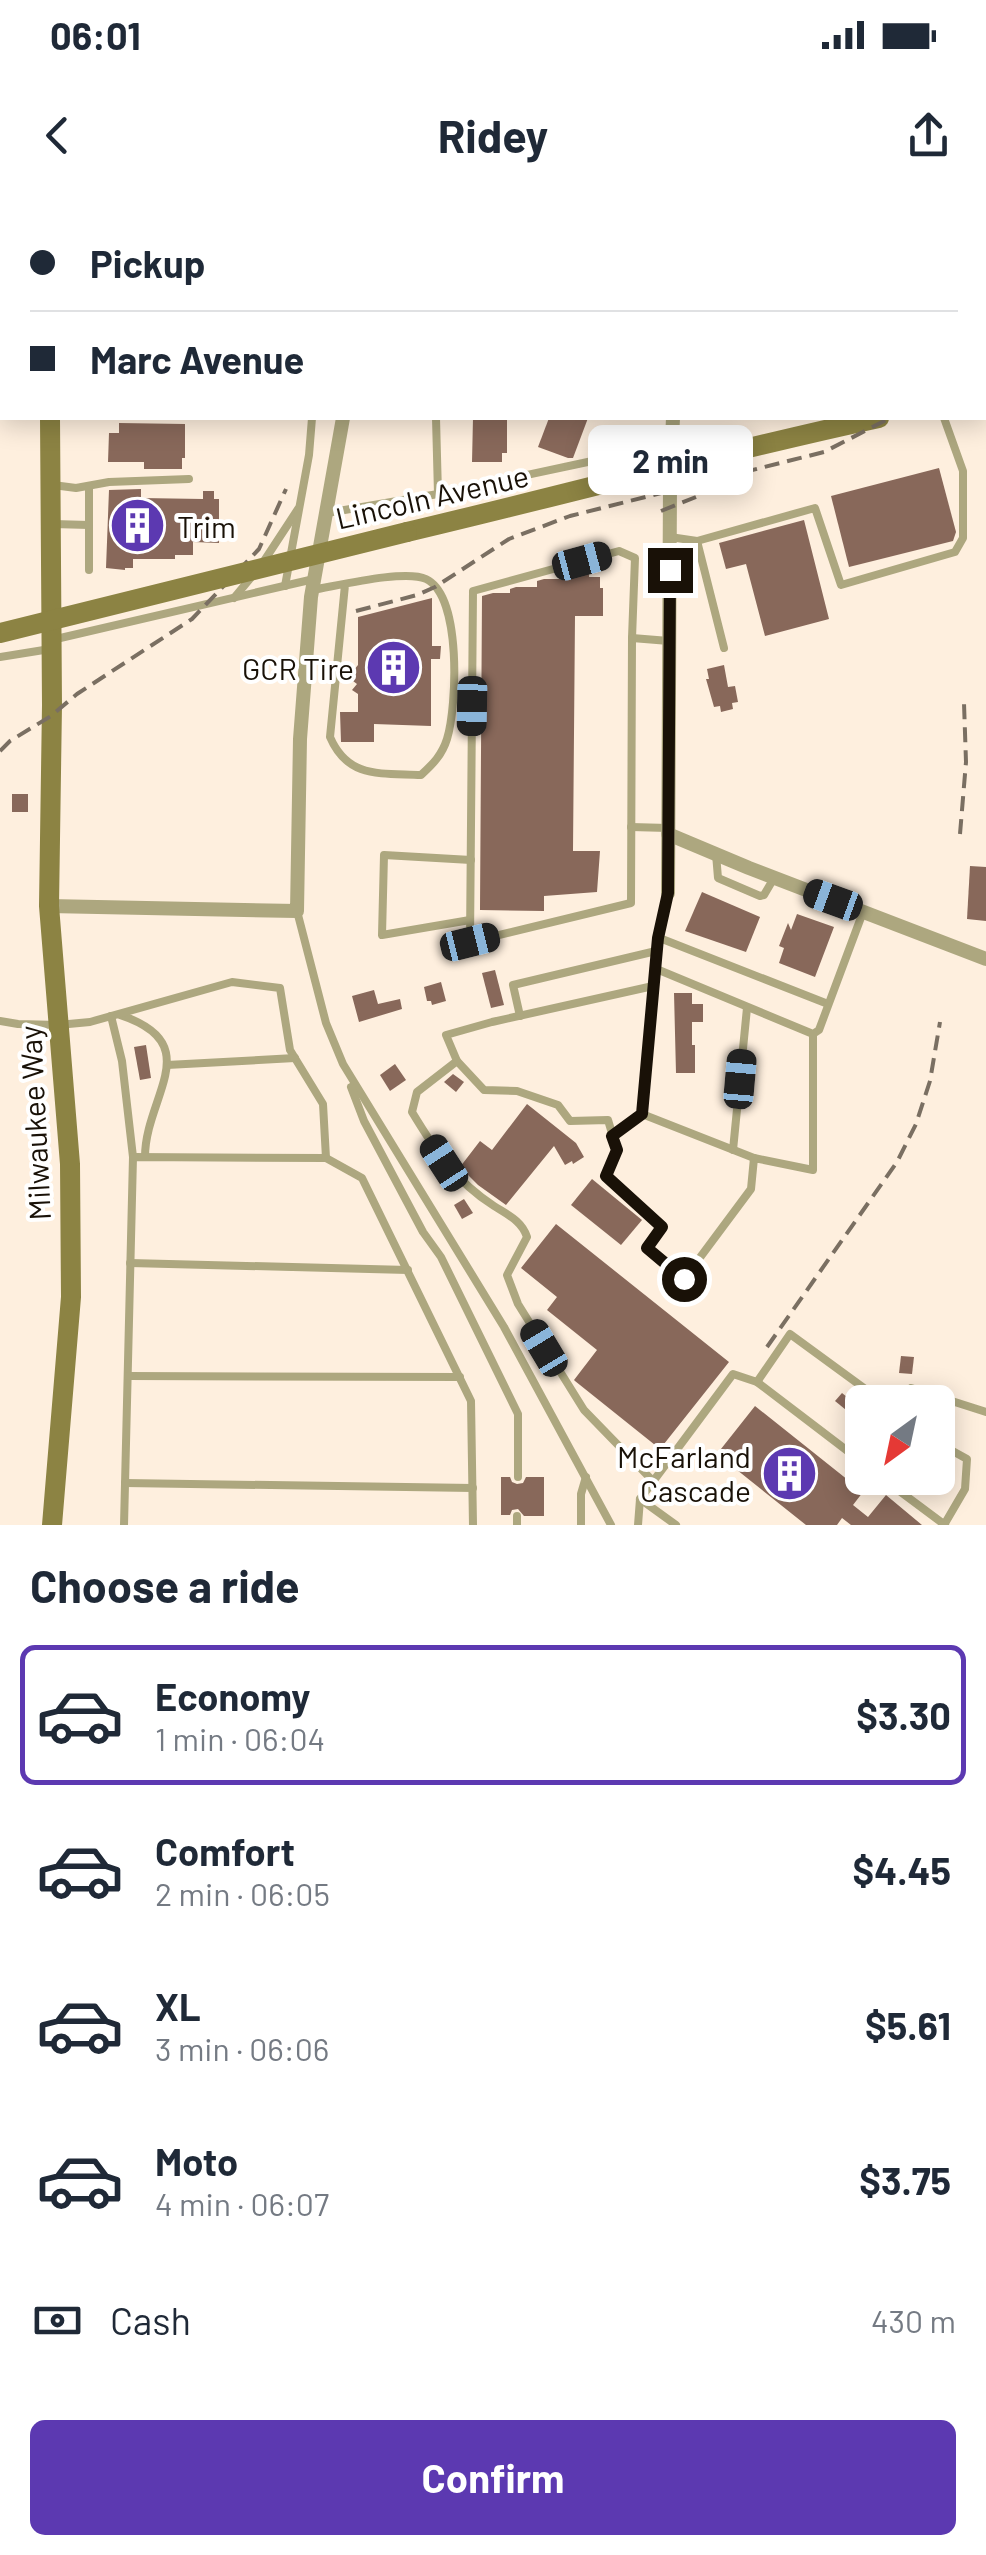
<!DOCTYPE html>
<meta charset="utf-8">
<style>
:root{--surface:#fff;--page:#f6f6f7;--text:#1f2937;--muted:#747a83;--line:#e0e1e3;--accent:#5c39b1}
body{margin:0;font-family:Barlow,sans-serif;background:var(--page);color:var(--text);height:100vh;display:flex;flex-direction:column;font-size:38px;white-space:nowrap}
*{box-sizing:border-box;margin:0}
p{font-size:32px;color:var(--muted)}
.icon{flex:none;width:55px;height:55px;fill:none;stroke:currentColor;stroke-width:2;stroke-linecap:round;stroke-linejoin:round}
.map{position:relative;height:1325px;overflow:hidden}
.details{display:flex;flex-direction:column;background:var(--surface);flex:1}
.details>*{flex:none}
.hud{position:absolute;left:0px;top:0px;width:988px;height:220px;box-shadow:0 5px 25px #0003;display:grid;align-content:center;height:220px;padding:0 30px;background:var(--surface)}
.needle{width:65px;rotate:213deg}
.tools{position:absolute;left:845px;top:1185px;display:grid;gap:20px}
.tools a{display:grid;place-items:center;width:110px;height:110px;border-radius:15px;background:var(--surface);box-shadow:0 5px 25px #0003;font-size:50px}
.end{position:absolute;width:45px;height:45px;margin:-22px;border:12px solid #191107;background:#fff;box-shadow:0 0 0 5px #fff}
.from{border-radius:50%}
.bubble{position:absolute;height:70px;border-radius:15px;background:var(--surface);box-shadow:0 5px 25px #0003;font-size:32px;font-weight:700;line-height:70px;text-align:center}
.car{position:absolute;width:30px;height:60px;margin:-30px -15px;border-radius:12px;box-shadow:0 0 8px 2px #0007;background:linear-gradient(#222 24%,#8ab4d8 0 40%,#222 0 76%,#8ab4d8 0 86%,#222 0)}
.hud b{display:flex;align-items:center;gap:35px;height:95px;font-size:38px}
.hud b+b{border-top:2px solid var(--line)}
.hud i{width:25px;height:25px;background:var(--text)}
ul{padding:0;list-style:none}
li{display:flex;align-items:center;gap:30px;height:140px;margin:0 20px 15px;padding:0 10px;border:5px solid transparent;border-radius:15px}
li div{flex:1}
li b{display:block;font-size:38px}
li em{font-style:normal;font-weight:700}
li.current{border-color:var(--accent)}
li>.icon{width:90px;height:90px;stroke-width:1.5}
h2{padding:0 30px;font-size:45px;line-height:120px}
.pay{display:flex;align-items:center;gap:25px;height:110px;padding:0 30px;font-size:38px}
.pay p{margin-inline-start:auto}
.button{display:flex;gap:20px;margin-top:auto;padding:20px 30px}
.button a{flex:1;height:115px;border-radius:15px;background:var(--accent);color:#fff;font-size:40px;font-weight:700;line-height:115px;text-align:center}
.status{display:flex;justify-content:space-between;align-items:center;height:70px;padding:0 50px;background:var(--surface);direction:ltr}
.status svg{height:28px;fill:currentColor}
header{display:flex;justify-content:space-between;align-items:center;height:130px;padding:0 30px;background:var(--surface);font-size:45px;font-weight:700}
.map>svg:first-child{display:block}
.building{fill:#88685a}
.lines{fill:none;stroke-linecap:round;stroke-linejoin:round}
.path{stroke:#83786a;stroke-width:2.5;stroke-dasharray:5 5;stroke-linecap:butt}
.lane{stroke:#ada77f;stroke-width:8}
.street{stroke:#ada77f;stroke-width:14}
.secondary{stroke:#8c8343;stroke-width:20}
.rail{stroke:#7a6f62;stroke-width:4;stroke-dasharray:15 8;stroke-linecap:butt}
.secondary-bridge{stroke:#8c8343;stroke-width:20}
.route{stroke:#191107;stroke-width:12}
.labels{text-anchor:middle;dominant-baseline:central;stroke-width:8;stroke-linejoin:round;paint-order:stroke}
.street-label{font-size:30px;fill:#191107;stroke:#fff}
.poi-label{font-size:30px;fill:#191107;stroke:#fff;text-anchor:end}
</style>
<div class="status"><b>06:01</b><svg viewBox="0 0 49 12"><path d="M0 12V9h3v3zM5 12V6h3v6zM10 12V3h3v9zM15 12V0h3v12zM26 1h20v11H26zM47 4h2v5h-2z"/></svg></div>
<header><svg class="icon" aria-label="back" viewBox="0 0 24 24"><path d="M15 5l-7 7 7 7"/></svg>Ridey<svg class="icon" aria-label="share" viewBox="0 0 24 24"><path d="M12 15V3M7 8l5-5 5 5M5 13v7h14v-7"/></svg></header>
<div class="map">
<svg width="986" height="1325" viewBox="0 0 986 1325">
<rect width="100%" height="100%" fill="#feefde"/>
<g class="building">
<path d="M473,218H507V253H502V262H472Z"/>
<path d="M549,218H588L573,258H568L538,247Z"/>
<path d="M119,223L185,224V258H182V269H144V262H108L109,233H119Z"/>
<path d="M939,268L956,332L953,341L849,367L831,296Z"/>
<path d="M141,289V298L203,299V291H214V299H219V343L193,342V355H175V359H133V368H125V370L106,368L109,290Z"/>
<path d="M804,320L829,419L765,436L746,364L726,369L719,343Z"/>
<path d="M566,373H589V377H600V388H603V416H575L573,651H600L597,692L544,696V711L480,710L482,396L493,393H510V389L516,387H537V381L544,379H566Z"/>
<path d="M432,398V446H441L440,459H431V526L374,524V542H341L340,512H358V494L352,490L357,484L353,481V471L358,465V417Z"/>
<path d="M724,465L728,487L735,486L738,502L732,503L733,509L721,512L720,506L714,507L706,479H709L707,469Z"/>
<rect x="12" y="594" width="16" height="18"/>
<path d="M970,666L986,667V721L967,719Z"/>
<path d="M702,692L760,717L746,752L685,731Z"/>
<path d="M797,714L834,727L815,777L779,763L784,748L779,746L788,723L791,730Z"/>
<path d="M495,770L504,805L491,808L482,773Z"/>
<path d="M441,782L446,801L432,805L431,801H427L424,787Z"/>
<path d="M374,790L378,804L400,799L402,809L359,822L352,796Z"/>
<path d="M674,793H692V804H703V822H692V845H695V873H676Z"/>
<path d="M146,845L151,878L140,880L134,847Z"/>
<path d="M395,864L406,880L390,891L380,875Z"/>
<path d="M453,874L464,882L456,892L444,882Z"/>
<path d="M527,904L576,943L584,957L573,964L572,961L565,965L554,946L506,1005L478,985L460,967L480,941L492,950Z"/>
<path d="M592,979L642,1020L621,1045L571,1005Z"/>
<path d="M464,999L473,1013L462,1019L454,1005Z"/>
<path d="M556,1024L729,1162L660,1249L575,1181L574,1180L597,1150L547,1110L557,1097L521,1068Z"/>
<path d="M901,1156L914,1157L912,1174L899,1173Z"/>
<path d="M842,1193L862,1209V1223L835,1201Z"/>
<path d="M755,1206L863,1292L853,1305L868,1317L886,1295L922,1325H851L842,1318L837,1325H806L717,1254Z"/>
<path d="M501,1277H510L512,1282L517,1284L523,1283L526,1277H544V1316H524L518,1309L512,1310L510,1315H501Z"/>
</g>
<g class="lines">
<path class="path" d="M606,259L630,255"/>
<g class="lane">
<path d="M98,2V0"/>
<path d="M354,2L355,0"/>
<path d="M412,2V0"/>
<path d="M724,2L725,0"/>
<path d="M866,2V0"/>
<path d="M436,218L438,294"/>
<path d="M53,285L76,288L109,282L189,279"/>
<path d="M89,287V370"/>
<path d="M327,313L438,294L597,260"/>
<path d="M53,324L89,325"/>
<path d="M670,337L697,341L724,448"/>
<path d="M697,341L815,308L841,385L955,352L963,338V271L944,218"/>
<path d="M619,351L635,358L632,438L631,703L470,742L473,391Z"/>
<path d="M262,364L298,309"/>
<path d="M285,386L309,255L312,218"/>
<path d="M312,390C337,386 405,369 426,379C462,396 457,506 447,539C442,555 433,564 421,575C381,573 348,579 330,537L345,385"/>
<path d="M234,398L253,375"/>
<path d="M632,438L669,441"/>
<path d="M56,439L314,379"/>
<path d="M0,457L50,449"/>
<path d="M631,627L668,628"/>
<path d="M716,654L718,678L760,696L764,695L774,678"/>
<path d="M297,711L326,823L343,864L504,1127L611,1325"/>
<path d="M470,720L382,735L384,655L471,660"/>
<path d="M657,737L828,804"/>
<path d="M654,768L813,834L819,830L863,712"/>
<path d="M653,786L492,822L446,835L457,861L484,890L517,891L558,905L570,921L608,920L617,950L606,976L662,1027L647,1048L684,1079L751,989L754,958L813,970V834"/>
<path d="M120,815C208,844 145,896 145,957"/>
<path d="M111,816L122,861L133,957"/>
<path d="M520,816L513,785L656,751"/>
<path d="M0,821L18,824L58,825L90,822L232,782L280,788L290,850L323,904L326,958L133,957L124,1325"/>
<path d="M457,861L417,892L412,912C435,950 455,981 494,1006C508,1015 522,1021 527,1037L507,1075L518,1104L584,1210L653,1281"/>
<path d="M167,865L295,858"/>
<path d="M351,887L364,921L423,1032L441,1057L518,1214V1277"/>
<path d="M642,914L754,958"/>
<path d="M613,936L642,914L657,737L668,693"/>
<path d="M733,950L747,808"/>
<path d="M326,958L362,978L471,1201L473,1325"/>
<path d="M130,1063L408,1070"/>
<path d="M128,1176L460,1177"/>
<path d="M757,1182L790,1134L883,1202"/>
<path d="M899,1202L911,1188L986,1212"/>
<path d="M938,1243L967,1259L965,1289L944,1325"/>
<path d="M882,1278L945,1325"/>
<path d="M125,1283L473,1288"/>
<path d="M517,1325V1316"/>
<path d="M581,1325V1294L586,1277"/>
<path d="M638,1325L640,1299"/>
<path d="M676,1325L640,1299L733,1174L757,1182L862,1262"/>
</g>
<g class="street">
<path d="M683,2L684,0"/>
<path d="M668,634L749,668L986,759"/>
<path d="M668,693L670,283L673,218"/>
<path d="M49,706L297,711L300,539L311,397L343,218"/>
</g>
<g class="secondary">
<path d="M53,2V0"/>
<path d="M985,194L986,193"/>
<path d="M50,218L52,505L49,706L70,964L71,1097L52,1325"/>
<path d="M407,332C564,295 721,252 879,218"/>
</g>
<g class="rail">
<path d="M985,87L986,84"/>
<path d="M661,311L696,297"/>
<path d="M356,411L417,395L435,387L509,339L570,316L824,252L890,218"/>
<path d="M0,551L10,541L51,516L77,494L192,419L259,349L286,289"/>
<path d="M960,634L966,562L964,503"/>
<path d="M767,1147L897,962L916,924L930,881L940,822"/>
</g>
<path class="secondary-bridge" d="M0,433L407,332"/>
</g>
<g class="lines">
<path class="route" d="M670,370L668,693L658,738L642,914L612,936L617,950L606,976L662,1027L647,1048L684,1079"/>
</g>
<defs>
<symbol id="building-disc" viewBox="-11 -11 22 22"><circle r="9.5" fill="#5c39b1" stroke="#fff"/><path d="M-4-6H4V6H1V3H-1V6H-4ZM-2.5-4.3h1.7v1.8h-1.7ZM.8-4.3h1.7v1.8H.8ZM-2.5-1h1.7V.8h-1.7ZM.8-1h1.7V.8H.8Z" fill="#fff"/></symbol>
</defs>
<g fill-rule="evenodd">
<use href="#building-disc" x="106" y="294" width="63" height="63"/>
<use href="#building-disc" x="362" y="436" width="63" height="63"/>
<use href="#building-disc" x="758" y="1242" width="63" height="63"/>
</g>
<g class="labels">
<g class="street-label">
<text transform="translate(432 296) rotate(-13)">Lincoln Avenue</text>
<text transform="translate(34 923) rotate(-93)">Milwaukee Way</text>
</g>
<g class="poi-label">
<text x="177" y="326" text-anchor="start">Trim</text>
<text x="354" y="468">GCR Tire</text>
<text x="751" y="1256">McFarland<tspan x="751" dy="34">Cascade</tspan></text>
</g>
</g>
</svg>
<div class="tools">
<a><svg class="needle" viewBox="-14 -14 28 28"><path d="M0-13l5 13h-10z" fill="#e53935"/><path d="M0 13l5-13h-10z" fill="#747a83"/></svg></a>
</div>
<i class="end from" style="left:684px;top:1079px"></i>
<i class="end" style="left:670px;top:370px"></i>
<div class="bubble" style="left:588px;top:225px;width:165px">2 min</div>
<i class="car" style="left:582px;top:361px;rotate:75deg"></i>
<i class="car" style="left:472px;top:506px;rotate:181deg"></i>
<i class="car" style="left:833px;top:700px;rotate:290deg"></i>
<i class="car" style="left:470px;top:742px;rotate:76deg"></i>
<i class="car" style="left:740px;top:879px;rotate:5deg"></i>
<i class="car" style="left:444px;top:963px;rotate:327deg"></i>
<i class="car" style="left:544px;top:1148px;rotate:329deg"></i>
<div class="hud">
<b><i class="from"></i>Pickup</b>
<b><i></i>Marc Avenue</b>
</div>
</div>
<section class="details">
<h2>Choose a ride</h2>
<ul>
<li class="current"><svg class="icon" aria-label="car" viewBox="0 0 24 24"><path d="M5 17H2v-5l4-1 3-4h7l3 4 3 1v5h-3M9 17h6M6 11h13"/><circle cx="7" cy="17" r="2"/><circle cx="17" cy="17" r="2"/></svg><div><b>Economy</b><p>1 min · 06:04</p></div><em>$3.30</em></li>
<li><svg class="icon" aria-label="car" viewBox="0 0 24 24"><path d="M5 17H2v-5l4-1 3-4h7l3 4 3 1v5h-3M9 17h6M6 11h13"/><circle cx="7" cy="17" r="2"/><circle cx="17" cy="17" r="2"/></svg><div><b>Comfort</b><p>2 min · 06:05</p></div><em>$4.45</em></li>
<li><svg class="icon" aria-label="car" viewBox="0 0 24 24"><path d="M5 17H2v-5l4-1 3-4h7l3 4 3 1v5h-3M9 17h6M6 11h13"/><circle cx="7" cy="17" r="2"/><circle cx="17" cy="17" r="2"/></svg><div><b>XL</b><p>3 min · 06:06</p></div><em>$5.61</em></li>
<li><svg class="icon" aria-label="car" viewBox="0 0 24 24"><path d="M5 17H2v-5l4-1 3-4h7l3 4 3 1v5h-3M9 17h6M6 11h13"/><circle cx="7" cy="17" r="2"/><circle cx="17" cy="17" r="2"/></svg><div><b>Moto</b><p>4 min · 06:07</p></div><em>$3.75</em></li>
</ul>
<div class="pay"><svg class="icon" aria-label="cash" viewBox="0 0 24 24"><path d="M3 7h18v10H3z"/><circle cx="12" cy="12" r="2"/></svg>Cash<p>430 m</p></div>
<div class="button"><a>Confirm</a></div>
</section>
